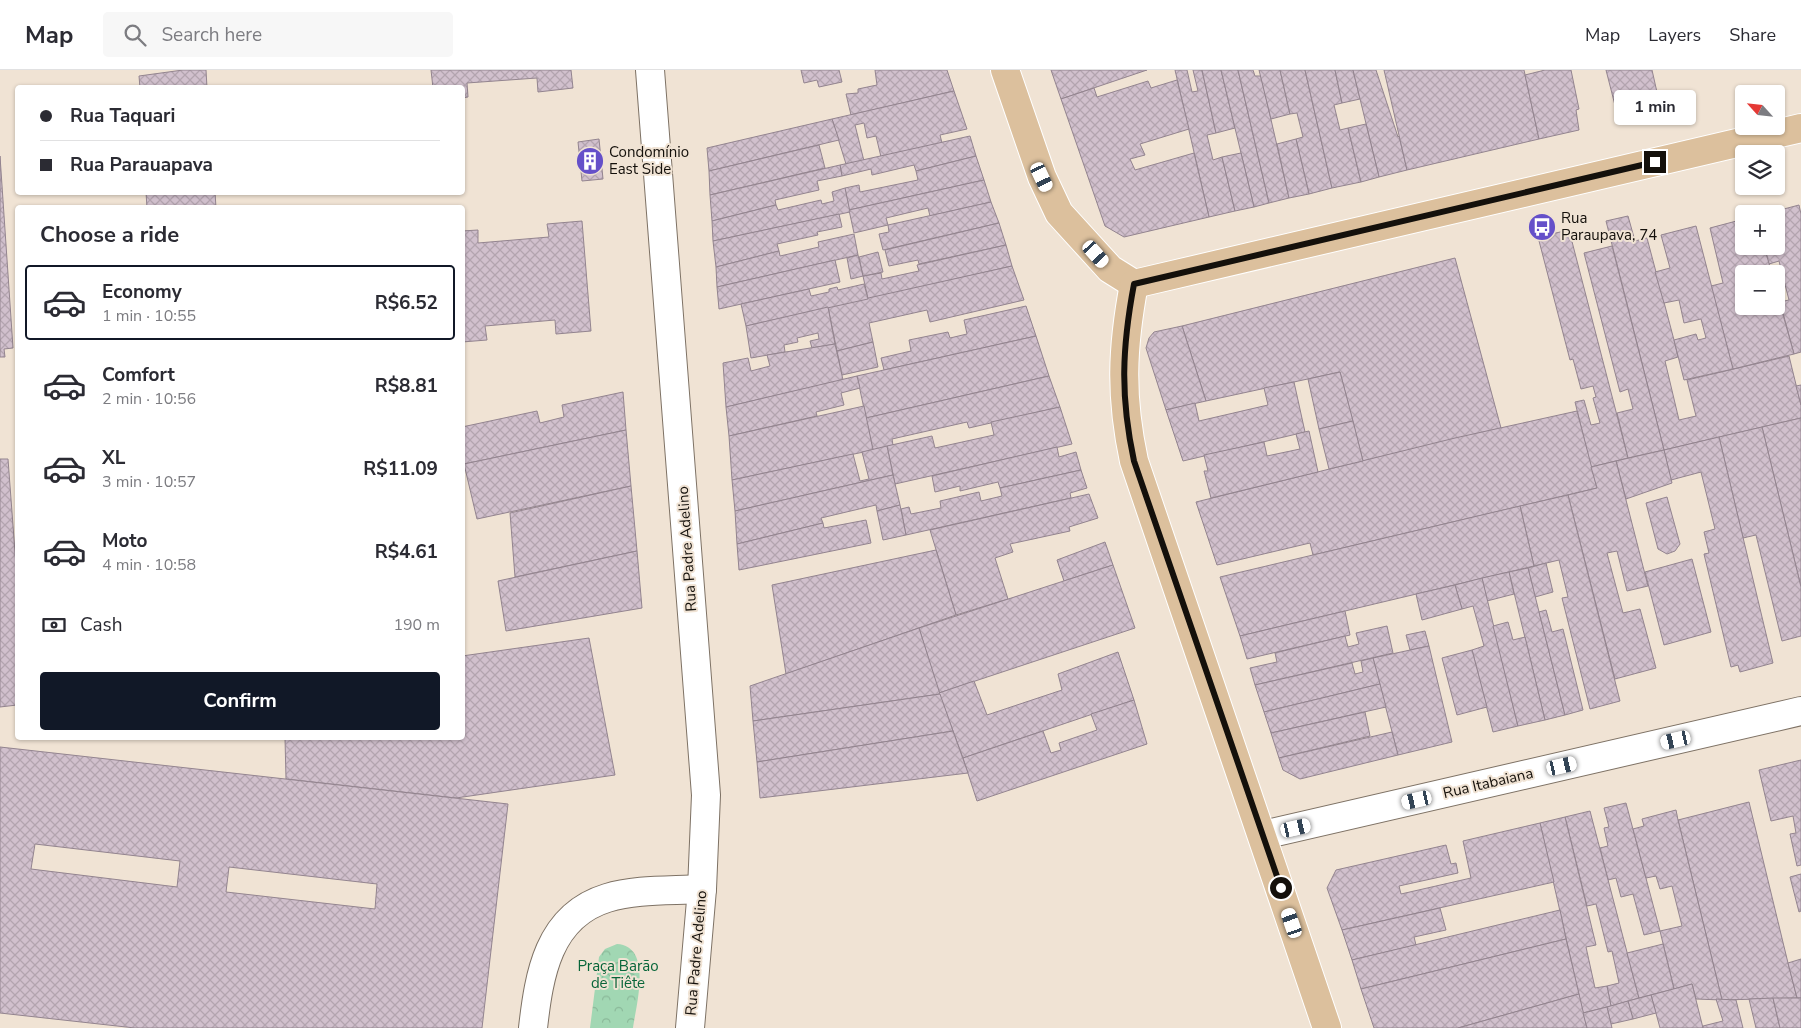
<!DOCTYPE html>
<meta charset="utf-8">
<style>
:root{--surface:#fff;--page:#f7f7f7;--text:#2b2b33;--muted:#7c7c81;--line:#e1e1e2;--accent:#111827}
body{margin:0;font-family:"Nunito Sans",sans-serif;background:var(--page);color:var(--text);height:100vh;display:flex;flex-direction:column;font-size:19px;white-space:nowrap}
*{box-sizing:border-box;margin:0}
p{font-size:16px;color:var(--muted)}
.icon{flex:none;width:28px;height:28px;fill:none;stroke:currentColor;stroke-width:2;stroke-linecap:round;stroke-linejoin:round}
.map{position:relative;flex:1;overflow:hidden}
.sheet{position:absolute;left:15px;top:135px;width:450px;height:535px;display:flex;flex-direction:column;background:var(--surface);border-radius:5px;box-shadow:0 1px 4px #0004}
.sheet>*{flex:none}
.top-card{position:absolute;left:15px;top:15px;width:450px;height:110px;border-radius:5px;box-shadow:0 1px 4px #0004;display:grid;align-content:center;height:110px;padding:0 25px;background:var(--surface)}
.needle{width:32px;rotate:297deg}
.controls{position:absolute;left:1735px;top:15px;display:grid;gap:10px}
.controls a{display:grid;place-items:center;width:50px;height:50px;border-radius:5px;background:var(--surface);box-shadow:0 1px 4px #0004;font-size:25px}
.end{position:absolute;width:22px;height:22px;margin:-11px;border:6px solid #14100b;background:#fff;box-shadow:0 0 0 2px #fff}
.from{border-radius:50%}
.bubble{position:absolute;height:35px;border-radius:5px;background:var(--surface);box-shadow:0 1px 4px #0004;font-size:16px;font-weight:700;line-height:35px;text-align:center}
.car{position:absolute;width:15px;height:30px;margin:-15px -8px;border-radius:6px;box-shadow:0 0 4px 1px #0007;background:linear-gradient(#fff 24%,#345 0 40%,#fff 0 76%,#345 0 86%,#fff 0)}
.top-card b{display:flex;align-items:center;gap:18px;height:48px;font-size:19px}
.top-card b+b{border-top:1px solid var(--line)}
.top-card i{width:12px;height:12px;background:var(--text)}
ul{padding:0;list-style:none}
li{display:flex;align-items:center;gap:15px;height:75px;margin:0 10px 8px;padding:0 15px;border:2px solid transparent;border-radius:5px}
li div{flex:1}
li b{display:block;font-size:19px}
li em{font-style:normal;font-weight:700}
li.selected{border-color:var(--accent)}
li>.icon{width:45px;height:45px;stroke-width:1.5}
h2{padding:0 25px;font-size:22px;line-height:60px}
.pay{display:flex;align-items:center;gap:12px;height:55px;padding:0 25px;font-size:19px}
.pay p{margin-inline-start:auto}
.button{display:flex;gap:10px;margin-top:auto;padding:10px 25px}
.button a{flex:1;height:58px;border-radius:5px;background:var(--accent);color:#fff;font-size:20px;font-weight:700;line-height:58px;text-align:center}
header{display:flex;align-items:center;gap:30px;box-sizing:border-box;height:70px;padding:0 25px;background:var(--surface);border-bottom:1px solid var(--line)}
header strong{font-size:24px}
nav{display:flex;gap:28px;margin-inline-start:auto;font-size:18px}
.search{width:350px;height:45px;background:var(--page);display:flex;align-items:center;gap:12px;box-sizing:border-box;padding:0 18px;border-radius:5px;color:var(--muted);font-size:19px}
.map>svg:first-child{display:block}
.park{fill:url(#park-crowns)}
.building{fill:url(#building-cross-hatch);stroke:#93848f;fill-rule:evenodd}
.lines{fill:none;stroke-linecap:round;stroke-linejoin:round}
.minor-casing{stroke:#7e7265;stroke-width:30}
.major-casing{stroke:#fff;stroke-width:30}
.minor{stroke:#fff;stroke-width:28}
.major{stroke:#dcc09d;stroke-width:28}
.route{stroke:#14100b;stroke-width:6}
.labels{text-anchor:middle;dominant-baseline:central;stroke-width:4;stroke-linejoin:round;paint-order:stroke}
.poi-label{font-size:15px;fill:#14100b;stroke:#f0e3d4;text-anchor:start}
.street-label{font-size:15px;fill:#14100b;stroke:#f0e3d4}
.park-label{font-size:15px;fill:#076539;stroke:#f0e3d4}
</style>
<header>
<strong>Map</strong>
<div class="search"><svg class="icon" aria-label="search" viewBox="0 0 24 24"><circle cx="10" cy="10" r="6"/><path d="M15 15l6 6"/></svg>Search here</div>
<nav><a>Map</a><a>Layers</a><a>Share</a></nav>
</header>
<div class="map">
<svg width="1801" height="958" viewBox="0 0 1801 958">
<defs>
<pattern id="park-crowns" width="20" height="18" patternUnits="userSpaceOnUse" patternTransform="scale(1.25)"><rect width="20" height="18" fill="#a1d7b3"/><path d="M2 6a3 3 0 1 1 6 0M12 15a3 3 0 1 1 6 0" fill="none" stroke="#8ab899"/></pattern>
<pattern id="building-cross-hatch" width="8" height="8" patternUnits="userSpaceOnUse" patternTransform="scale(1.25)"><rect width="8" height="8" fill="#d1c0cd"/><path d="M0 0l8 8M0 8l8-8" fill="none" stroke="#b3a4af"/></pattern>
</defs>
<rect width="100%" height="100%" fill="#f0e3d4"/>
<path class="park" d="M617,874C653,876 636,935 633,958H590L599,887L605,879Z"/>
<g class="building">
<path d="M183,0H206L207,18H140L139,6Z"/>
<path d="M431,0H571L573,18L538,22L537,8L467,13L468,27L462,28V18H433Z"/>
<path d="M801,0H839L842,12L819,17L817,10L804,13Z"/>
<path d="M875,0H947L954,21L851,45L846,24L858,23V19L877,15Z"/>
<path d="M1051,0H1147L1061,29Z"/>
<path d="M1175,0H1187L1192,22L1198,21L1193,0H1202L1216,63L1207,65L1213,90L1222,87L1235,141L1209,147Z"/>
<path d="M1202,0H1221L1235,58L1216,63Z"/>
<path d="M1221,0H1238L1269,133L1254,137Z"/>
<path d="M1238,0H1253L1255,6H1261L1289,128L1269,133Z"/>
<path d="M1259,0H1280L1290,44L1271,49Z"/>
<path d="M1280,0H1305L1332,118L1309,124L1296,69L1303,67L1297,43L1290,44Z"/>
<path d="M1305,0H1335L1342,33L1334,35L1340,60L1348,58L1361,112L1332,118Z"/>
<path d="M1335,0H1353L1360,29L1342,33Z"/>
<path d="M1353,0H1376L1398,67L1399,66L1407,100L1379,107Z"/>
<path d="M1384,0H1524L1539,69L1407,100Z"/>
<path d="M1545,0H1571L1579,39L1576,40L1579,60L1539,69L1525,5Z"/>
<path d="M1606,0H1652L1661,40L1619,51Z"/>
<path d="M1177,10L1189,59L1140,74L1145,85L1130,89L1135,100L1194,83L1209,147L1124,167L1105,156L1061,29L1094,18L1097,27L1148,11L1151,18Z"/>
<path d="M954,21L967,59L940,65L942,73L881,87L876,66L867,68L864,53L855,55L864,91L846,94L832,49Z"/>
<path d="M832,49L839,70L709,101L707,78Z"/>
<path d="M1366,54L1379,107L1361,112L1348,58Z"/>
<path d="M970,66L976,86L916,101L914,95L872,105L871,99L842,106L840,95Z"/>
<path d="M599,69L603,109L582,111L578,72Z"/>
<path d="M1296,69L1309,124L1289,128L1277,74Z"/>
<path d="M819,75L825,98L710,125L709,101Z"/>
<path d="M1241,83L1254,137L1235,141L1222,87Z"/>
<path d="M0,86L13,278L4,279L5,287H0Z"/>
<path d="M976,86L984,110L849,140L845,118L859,115L860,122L918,110L916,101Z"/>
<path d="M840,95L842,106L817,111L819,120L775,130L776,135L712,151L710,125Z"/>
<path d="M984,110L991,132L930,146L928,138L886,148L888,155L854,163L849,140Z"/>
<path d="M845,118L850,142L713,171L712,151L776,135L778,140L821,130L822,134L834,131L832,122Z"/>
<path d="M146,122H215L216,138H147Z"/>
<path d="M991,132L999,153L883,180L879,164L889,162L888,155Z"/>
<path d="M1799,135L1801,144V282L1794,284L1780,232L1789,230L1779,191L1769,194L1764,176H1776V144H1765Z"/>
<path d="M839,144L842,157L817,162L818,165L777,174L779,181L716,197L713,171Z"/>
<path d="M1628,146L1635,171L1647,168L1674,270L1678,287L1665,291L1679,350L1696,346L1687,310L1789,286L1801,335V348L1664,380L1606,151Z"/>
<path d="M1744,149V176H1764L1772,204H1744V236H1776V220L1794,284L1733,299L1711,216L1723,213L1710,158Z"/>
<path d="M582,151L591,261L556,264L555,250L485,256L487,270L462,272V161L478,160V173L549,167L547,154Z"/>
<path d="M999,153L1006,175L919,194L918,190L889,196L885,180Z"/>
<path d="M1696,156L1733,299L1684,310L1674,270L1696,264L1698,270L1706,268L1701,249L1684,253L1679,230L1664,233L1655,202L1670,198L1661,165Z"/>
<path d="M1569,160L1628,388L1591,397L1575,332L1584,330L1591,355L1600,353L1593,328L1596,327L1593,316L1581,319L1573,289L1570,290L1538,167Z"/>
<path d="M854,164L858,185L717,217L716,197L779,181L780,186L819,177L818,172Z"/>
<path d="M1006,175L1012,196L868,229L863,206L881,203L882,209L919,201L917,195Z"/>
<path d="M1612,176L1664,380L1628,388L1617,343L1633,339L1628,319L1620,322L1584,183Z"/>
<path d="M878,182L883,202L863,206L859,187Z"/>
<path d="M858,185L863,206L851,209L847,188Z"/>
<path d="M1455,188L1501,358L1363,391L1340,302L1206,331L1182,256Z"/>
<path d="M835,190L840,212L719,239L717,217Z"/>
<path d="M1012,196L1024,230L930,252L927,240L869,253L873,272L837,281L828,237Z"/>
<path d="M864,214L868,229L746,256L741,234L809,219L811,226L829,222V219L837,217L838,220Z"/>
<path d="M1026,236L1036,266L884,300L881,288L911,281L909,270L948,262L950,268L967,264L964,250Z"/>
<path d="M828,237L835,274L812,278L810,271L819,269L818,263L797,268L798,272L784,275L785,282L751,288L746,256Z"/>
<path d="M1182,256L1206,331L1166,340L1146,278L1149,268L1154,262Z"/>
<path d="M1036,266L1049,306L866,348L857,306Z"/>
<path d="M873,272L878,297L842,305L837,281Z"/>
<path d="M835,274L843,310L726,337L723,293L748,288L751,301L770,296L767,285Z"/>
<path d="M1340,302L1353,351L1319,359L1308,309Z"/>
<path d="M857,306L860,318L841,323L844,335L816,342L817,346L729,366L726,337Z"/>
<path d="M1049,306L1060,337L969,358L967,352L892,369L893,375L873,380L866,348Z"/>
<path d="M1294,312L1305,362L1183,391L1166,340L1195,333L1199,351L1268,335L1264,318Z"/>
<path d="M1801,315V335L1796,316Z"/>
<path d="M623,322L626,360L464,394L462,357L537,341L540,353L564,347L562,335Z"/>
<path d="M864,336L873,380L732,410L729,366Z"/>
<path d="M1060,337L1072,374L895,414L887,376L932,366L935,378L994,365L991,352Z"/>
<path d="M1577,341L1597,418L1313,485L1310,473L1217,495L1196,432L1455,368Z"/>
<path d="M1801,348V517L1762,357Z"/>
<path d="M1353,351L1363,391L1329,399L1319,359Z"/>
<path d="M1762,357L1801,517V566L1782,571L1756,465L1743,468L1719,367Z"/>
<path d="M626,360L631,416L477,449L464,394Z"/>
<path d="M1309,361L1318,402L1211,428L1204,401H1208L1204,385L1264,372L1267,386L1300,379L1296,364Z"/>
<path d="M1719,367L1773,593L1740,602L1738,595L1731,597L1704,484L1709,483L1704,462L1715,459L1701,402L1671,410L1664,380Z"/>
<path d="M887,376L893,405L735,441L732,410L853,384L860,411L869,409L862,382Z"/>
<path d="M1057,377L1059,387L1076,382L1081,400L1000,418L998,412L960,421V416L935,422L932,406Z"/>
<path d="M1664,380L1672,413L1626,429L1616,391Z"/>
<path d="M0,389H8L18,522L17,635L0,637Z"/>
<path d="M1616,391L1648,516L1627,521L1617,481L1607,483L1623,543L1640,539L1656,598L1615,609L1568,425L1597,418L1591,397Z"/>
<path d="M1081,400L1087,418L1070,423L1071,428L906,465L901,439L909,437L911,444L941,438L940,431L979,422L981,431L1002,426L1000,418Z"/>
<path d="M893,405L900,435L877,441L876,435L821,448L823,453L737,474L735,441Z"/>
<path d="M631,416L637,481L515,507L510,443Z"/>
<path d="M1089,424L1098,448L1069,457L1070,461L1010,474L1013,482L995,488L1008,529L956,545L930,460Z"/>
<path d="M1568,425L1620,631L1590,639L1562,528L1568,527L1559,490L1534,496L1520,436Z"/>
<path d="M1667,427L1680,474L1675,481L1667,484L1658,479L1646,433Z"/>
<path d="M900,435L906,465L883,470L877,441Z"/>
<path d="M1520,436L1534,496L1240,566L1220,507Z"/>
<path d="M866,450L871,473L739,500L737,474L823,453L824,458Z"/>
<path d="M1105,472L1113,495L1064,511L1057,490Z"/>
<path d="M936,480L956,545L786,604L772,515Z"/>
<path d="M637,481L642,538L506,561L498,511Z"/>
<path d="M1692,489L1711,562L1664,575L1645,502Z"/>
<path d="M1546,493L1553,522L1535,527L1528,498Z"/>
<path d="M1113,495L1135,558L939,623L919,558Z"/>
<path d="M1528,498L1565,645L1545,650L1509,502Z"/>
<path d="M1509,502L1514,524L1487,531L1482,508Z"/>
<path d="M1482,508L1518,656L1493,662L1472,580L1484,576L1473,536L1462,539L1455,515Z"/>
<path d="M1455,515L1462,539L1422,550L1416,524Z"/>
<path d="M1546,540L1552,562L1563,559L1583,640L1565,645L1539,542Z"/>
<path d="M1345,541L1350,565L1247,589L1240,566Z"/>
<path d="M1508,552L1513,570L1525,567L1545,650L1518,656L1493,556Z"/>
<path d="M1387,556L1393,583L1255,615L1250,598L1277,592L1275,583L1345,566L1348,577L1359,574L1356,563Z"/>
<path d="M919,558L940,624L753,651L750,616Z"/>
<path d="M1425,561L1429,576L1410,580L1406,565Z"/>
<path d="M589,568L615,705L456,728L286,709L285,668H462V586Z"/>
<path d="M1429,576L1452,672L1398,685L1373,588Z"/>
<path d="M1472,580L1487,637L1457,645L1442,588Z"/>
<path d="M1118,582L1134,630L963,688L939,623L974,611L987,645L1062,620L1058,604Z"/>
<path d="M1373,588L1380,614L1264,642L1255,615L1352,593L1355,604L1363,602L1361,591Z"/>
<path d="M1380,614L1386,637L1271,663L1264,642Z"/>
<path d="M940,624L953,661L757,692L753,651Z"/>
<path d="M1134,630L1147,674L977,731L963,688L1043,661L1051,683L1061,680L1059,673L1097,660L1091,644Z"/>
<path d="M1365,642L1370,666L1279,688L1271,663Z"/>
<path d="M953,661L968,703L760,728L757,692Z"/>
<path d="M1392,662L1398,685L1300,709L1283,700L1279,688Z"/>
<path d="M0,677L508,734L482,958H135L0,943ZM35,774L180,791L177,817L31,799ZM229,797L377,814L375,839L226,822Z"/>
<path d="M1801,690V795L1797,796L1790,764L1796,763L1793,746L1771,751L1759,700Z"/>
<path d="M1749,732L1788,893L1797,928L1722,930L1678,750Z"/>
<path d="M1626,733L1660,861L1644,865L1633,824L1621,827L1616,808L1608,810L1600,778L1608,776L1604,758L1609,757L1604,738Z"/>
<path d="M1676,740L1678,750L1722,930L1696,929L1692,914L1674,919L1660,861L1682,856L1672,816L1660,819L1656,806L1646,808L1633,759L1644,756L1642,749Z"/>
<path d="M1590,741L1639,928L1611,936L1607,916L1619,913L1612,881L1608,882L1596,834L1587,836L1565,747Z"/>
<path d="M1565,747L1596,875L1586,877L1595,918L1607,916L1611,936L1583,943L1540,753Z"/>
<path d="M1540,753L1554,812L1342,860L1327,818L1336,800L1446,775L1451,794L1456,793L1458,803L1399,816L1401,824L1471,808L1463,771Z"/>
<path d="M1801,804V841L1799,842L1790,807Z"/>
<path d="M1440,838L1446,860L1414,867L1416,875L1352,890L1342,860Z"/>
<path d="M1560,840L1566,869L1361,919L1352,890Z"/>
<path d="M1566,869L1579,924L1458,958H1374L1361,919Z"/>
<path d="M1663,874L1674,919L1639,928L1627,883Z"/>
<path d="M1801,889V928H1797L1788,893Z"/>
<path d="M1692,914L1703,958H1660L1651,925Z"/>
<path d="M1579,924L1587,958H1458Z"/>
<path d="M1651,925L1656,943L1633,949L1628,931Z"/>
<path d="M1773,928L1780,958H1756L1749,929Z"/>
<path d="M1773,928H1801V958H1780Z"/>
<path d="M1716,929L1736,930L1743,958H1703V956L1723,951Z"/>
<path d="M1628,931L1633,949L1611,954L1607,937Z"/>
<path d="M1607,937L1612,958H1587L1583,943Z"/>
</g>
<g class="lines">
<defs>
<g id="minor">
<path d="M650,0L706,725L702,819L690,958"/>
<path d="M1263,765L1801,641"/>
<path d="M533,958C539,905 548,846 607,828C636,819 671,821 702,819"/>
</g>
<g id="major">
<path d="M1005,0L1042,107L1059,143L1110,199L1134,214"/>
<path d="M1134,214C1122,278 1120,326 1134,391L1327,958"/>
<path d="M1134,214L1801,58"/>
</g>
</defs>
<use href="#minor" class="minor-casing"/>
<use href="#major" class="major-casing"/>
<use href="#minor" class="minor"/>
<use href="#major" class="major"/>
</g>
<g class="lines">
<path class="route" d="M1281,818L1134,391C1120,326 1122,278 1134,214L1655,92"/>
</g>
<defs>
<symbol id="building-disc" viewBox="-11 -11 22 22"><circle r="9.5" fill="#6550c9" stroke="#f0e3d4"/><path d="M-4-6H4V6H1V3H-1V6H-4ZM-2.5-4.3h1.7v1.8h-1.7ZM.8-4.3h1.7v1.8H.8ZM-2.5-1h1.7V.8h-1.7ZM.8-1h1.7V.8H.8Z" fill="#fff"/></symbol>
<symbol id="bus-disc" viewBox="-11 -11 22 22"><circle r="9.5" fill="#6550c9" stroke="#f0e3d4"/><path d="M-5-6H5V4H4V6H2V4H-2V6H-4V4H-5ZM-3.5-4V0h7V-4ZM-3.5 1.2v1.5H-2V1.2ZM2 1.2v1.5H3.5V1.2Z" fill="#fff"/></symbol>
</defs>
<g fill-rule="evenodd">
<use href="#building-disc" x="574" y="75" width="32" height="32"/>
<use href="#bus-disc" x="1526" y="141" width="32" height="32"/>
</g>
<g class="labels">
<g class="poi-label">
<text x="609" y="82">Condomínio<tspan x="609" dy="17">East Side</tspan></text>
<text x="1561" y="148">Rua<tspan x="1561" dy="17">Paraupava, 74</tspan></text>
</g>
<g class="street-label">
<text transform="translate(687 479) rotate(-94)">Rua Padre Adelino</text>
<text transform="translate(1488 713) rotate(-13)">Rua Itabaiana</text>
<text transform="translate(696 883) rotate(-85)">Rua Padre Adelino</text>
</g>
<g class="park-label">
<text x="618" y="896">Praça Barão<tspan x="618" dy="17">de Tiête</tspan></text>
</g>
</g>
</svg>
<div class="controls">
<a><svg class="needle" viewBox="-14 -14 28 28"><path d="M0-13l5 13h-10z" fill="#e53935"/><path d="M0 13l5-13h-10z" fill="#7c7c81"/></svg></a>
<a><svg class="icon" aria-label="layers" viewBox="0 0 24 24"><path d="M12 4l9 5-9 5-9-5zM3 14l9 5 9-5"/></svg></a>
<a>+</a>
<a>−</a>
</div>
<i class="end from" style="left:1281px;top:818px"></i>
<i class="end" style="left:1655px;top:92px"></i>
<div class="bubble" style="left:1614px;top:20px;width:82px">1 min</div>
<i class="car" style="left:1042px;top:107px;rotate:155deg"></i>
<i class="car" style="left:1096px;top:184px;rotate:138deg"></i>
<i class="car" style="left:1676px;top:670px;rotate:257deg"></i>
<i class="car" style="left:1562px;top:696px;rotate:77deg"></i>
<i class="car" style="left:1417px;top:730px;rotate:257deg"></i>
<i class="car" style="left:1296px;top:758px;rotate:77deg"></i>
<i class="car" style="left:1292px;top:853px;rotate:341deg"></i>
<div class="top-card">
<b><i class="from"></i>Rua Taquari</b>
<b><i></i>Rua Parauapava</b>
</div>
<section class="sheet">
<h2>Choose a ride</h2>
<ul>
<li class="selected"><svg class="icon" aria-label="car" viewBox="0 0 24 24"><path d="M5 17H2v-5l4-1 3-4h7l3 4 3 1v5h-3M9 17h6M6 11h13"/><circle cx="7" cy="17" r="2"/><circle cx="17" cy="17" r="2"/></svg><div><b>Economy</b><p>1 min · 10:55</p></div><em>R$6.52</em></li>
<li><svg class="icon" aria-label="car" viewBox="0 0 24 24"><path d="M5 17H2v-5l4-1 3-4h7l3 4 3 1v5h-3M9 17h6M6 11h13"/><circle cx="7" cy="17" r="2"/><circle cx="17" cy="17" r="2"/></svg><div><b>Comfort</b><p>2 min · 10:56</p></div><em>R$8.81</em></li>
<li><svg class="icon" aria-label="car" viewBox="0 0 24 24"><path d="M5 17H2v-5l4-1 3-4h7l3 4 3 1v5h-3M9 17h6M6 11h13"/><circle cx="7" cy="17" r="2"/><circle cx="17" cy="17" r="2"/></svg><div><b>XL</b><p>3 min · 10:57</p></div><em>R$11.09</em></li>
<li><svg class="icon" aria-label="car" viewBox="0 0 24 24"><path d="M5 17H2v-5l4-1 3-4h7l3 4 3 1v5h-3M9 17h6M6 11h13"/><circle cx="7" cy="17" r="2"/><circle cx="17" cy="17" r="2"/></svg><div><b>Moto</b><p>4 min · 10:58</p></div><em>R$4.61</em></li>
</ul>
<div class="pay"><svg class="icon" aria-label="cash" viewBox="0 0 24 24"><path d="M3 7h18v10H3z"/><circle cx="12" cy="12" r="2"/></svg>Cash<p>190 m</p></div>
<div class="button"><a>Confirm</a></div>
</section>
</div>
